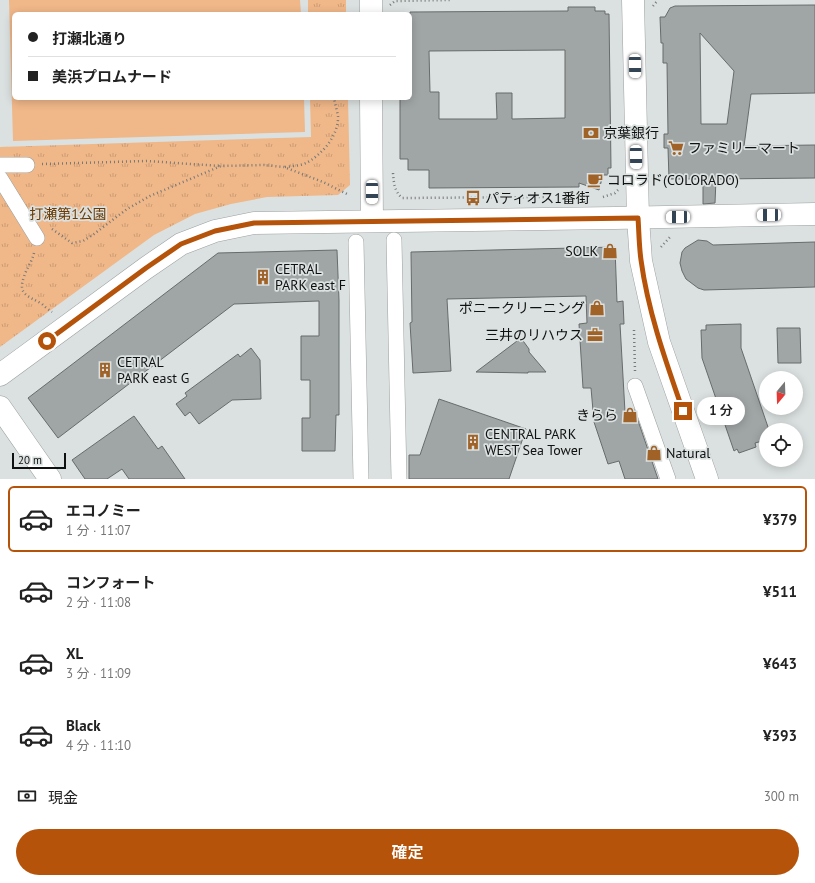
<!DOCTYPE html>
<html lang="ja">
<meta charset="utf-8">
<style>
:root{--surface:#fff;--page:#f6f6f6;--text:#222;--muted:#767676;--line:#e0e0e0;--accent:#b45309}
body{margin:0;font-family:"PT Sans","Noto Sans JP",sans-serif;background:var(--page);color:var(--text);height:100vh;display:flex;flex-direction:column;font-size:15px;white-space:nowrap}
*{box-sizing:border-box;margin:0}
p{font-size:13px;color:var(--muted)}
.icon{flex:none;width:22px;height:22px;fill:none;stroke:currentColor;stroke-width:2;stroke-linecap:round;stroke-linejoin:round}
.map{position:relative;height:479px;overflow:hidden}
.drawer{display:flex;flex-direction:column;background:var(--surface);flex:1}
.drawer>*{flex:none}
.top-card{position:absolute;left:12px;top:12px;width:400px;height:88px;border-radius:6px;box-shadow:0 2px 10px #0003;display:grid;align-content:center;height:88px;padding:0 16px;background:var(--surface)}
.needle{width:26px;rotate:199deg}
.controls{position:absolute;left:759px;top:371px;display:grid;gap:8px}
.controls a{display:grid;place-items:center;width:44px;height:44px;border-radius:50%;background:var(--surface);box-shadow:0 2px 10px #0003;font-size:20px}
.scale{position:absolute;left:12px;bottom:10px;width:54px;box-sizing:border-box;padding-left:4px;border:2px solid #0f1010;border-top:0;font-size:11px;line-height:14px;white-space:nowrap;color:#0f1010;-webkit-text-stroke:3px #dbe1e0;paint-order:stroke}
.end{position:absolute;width:18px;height:18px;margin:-9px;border:5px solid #b45309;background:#fff;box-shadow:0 0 0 2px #fff}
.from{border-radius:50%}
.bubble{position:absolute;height:28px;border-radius:14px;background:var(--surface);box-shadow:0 2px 10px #0003;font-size:13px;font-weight:600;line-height:28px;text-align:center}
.car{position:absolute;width:12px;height:24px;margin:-12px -6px;border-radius:5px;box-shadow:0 0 3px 1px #0007;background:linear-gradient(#fff 24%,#345 0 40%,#fff 0 76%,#345 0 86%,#fff 0)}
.top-card b{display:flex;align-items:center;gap:14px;height:38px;font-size:15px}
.top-card b+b{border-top:1px solid var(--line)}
.top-card i{width:10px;height:10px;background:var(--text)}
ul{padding:7px 0 0;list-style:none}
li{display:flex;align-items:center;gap:12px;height:66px;margin:0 8px 6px;padding:0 8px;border:2px solid transparent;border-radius:6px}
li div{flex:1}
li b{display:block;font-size:15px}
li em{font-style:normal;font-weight:600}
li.on{border-color:var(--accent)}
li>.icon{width:36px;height:36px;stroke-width:1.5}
.pay{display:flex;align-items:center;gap:10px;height:44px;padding:0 16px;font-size:15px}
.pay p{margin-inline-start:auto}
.action{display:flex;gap:8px;margin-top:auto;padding:8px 16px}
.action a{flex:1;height:46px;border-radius:24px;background:var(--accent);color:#fff;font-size:16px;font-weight:600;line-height:46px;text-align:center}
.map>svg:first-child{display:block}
.green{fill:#f0b789}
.park{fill:url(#park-tufts)}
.building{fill:#a0a5a5;stroke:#676b6b;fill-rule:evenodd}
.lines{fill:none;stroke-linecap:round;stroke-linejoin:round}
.pedestrian-casing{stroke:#9ba09f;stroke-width:16}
.tertiary-casing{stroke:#9ba09f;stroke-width:23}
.path{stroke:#757978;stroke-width:2.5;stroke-dasharray:1 3;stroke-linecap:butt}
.pedestrian{stroke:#fff;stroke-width:15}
.tertiary{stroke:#fff;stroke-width:22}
.route{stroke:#b45309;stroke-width:5}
.labels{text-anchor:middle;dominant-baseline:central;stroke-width:3.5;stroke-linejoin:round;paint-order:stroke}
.poi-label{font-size:14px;fill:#0f1010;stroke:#dbe1e0;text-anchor:start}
.park-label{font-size:14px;fill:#6b3a02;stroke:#dbe1e0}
</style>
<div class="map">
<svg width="815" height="479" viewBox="0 0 815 479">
<defs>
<pattern id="park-tufts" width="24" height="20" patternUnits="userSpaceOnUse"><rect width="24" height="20" fill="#f0b789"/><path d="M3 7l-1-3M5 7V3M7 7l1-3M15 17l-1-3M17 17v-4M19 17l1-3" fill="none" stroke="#cd9c75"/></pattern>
</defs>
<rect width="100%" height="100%" fill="#dbe1e0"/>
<path class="green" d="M9,0H300L301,14H14V98H304L305,132L13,141Z"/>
<g class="park">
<rect x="308" y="0" width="38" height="14"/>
<path d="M310,98H348L350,185L338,195L267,197L231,204L195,214L154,235L0,347V147L311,137Z"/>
</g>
<g class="building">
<path d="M815,5V93L751,94L744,146L815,145V178L716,179L715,203L703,204V179H669L668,148H664V134H668L667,63H663V43H661L660,17H665L670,8L675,6ZM700,33L734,71L727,124H701Z"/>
<path d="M568,7H595V11H605V14H609L611,168H608V175H603L599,190L579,183V187L429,188V170H408V159H400V98H410V12L568,11ZM565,50V118L512,119V93H496L497,119H439V92H430L429,51Z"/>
<path d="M698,240L707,241L713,245L815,242V287L704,290L698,288L686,279L682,271L680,263L682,252L685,248Z"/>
<path d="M615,247L617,302L623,301L624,324H620L625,412L634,409L658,479H625L619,461L608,464L594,422L591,388H583L579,324L587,323L586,296L447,299L451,371L413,373L410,323L412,322L411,252Z"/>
<path d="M337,250L339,300V415H336L335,451H302V418H310V380H301V336H319V301L234,304L58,438L28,398L218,253Z"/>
<path d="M741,324V348L769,430H766V440L755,443L756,447L739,453L737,449L734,451L702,358L701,330H706V325Z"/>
<path d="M777,328H800L801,363H778Z"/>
<path d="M521,338L529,349V352L546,372H528V373L476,372Z"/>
<path d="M251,348L260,360L261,399L232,400L199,424L190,412L185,416L176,404L187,396L185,393L238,354L240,357Z"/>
<path d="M439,399L526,429L509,479H409V455H420Z"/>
<path d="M134,416L158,449L162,446L185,479H129L122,469L107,479H85L72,460Z"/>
</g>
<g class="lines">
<defs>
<g id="pedestrian">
<path d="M0,165H27"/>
<path d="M0,178L37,238"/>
<path d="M394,240L399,479"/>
<path d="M356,242L361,479"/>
<path d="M635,386L668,479"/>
</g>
<g id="tertiary">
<path d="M371,0V14"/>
<path d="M633,0L638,218L641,261L659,342L707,479"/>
<path d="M371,98L372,220"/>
<path d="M0,375L146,268L181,244L215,231L254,223L615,218L815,214"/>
<path d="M0,407L50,479"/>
</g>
</defs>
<use href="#pedestrian" class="pedestrian-casing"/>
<use href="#tertiary" class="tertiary-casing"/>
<g class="path">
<path d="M390,5L395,1L450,0"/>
<path d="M653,6L658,0"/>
<path d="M42,164L147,161L220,166"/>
<path d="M285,167C292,166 300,166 306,163C322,155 339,135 338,116C337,110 335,104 334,98"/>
<path d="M393,173C394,184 394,190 402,198L544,197"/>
<path d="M603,197L615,193L618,190"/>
<path d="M52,229L72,243L83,241L94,234L127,209L150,196L221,166L264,165L284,167L323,182L349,195"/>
<path d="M661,247L670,237"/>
<path d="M34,253C32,262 26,269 24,277C17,295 29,296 42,304C45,307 49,310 52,312"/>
<path d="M634,330L635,371"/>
</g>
<use href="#pedestrian" class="pedestrian"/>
<use href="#tertiary" class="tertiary"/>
</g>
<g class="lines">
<path class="route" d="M47,341L146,268L181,244L215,231L254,223L638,218C639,232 639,246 641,260C648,312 666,362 683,411"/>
</g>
<defs>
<symbol id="bank-bare" viewBox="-9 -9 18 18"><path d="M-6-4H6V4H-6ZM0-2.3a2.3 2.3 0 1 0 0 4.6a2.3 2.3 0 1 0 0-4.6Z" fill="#a06227" stroke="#dbe1e0" stroke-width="2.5" paint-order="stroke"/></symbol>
<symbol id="supermarket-bare" viewBox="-9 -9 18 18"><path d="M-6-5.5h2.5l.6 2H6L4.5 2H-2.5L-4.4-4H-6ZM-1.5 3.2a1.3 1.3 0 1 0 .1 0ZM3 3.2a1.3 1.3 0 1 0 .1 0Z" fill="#a06227" stroke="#dbe1e0" stroke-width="2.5" paint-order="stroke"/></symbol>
<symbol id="cafe-bare" viewBox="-9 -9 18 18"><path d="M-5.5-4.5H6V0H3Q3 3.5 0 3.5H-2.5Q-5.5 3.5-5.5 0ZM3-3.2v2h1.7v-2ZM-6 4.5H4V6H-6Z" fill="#a06227" stroke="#dbe1e0" stroke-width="2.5" paint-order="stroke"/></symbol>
<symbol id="bus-bare" viewBox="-9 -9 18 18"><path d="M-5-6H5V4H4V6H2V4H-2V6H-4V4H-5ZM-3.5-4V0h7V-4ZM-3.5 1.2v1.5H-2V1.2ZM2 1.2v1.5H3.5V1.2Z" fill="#a06227" stroke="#dbe1e0" stroke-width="2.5" paint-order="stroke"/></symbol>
<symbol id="shop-bare" viewBox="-9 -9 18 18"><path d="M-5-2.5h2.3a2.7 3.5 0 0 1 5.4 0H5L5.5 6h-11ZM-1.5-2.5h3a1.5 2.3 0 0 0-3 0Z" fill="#a06227" stroke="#dbe1e0" stroke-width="2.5" paint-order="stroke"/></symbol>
<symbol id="building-bare" viewBox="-9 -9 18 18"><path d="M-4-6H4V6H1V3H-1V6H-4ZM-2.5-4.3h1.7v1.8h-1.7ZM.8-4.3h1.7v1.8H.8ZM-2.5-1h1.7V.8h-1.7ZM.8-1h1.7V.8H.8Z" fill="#a06227" stroke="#dbe1e0" stroke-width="2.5" paint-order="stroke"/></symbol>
<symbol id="office-bare" viewBox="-9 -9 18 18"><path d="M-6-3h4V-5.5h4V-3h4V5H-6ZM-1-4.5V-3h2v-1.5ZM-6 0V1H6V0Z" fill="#a06227" stroke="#dbe1e0" stroke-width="2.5" paint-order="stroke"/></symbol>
</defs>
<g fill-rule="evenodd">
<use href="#bank-bare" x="580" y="122" width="22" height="22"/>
<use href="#supermarket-bare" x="665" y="137" width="22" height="22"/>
<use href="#cafe-bare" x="584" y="169" width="22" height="22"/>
<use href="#bus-bare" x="462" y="187" width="22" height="22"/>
<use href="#shop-bare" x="599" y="240" width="22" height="22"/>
<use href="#building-bare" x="252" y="266" width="22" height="22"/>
<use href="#shop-bare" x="586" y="297" width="22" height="22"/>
<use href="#office-bare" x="584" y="324" width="22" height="22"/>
<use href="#building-bare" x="94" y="359" width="22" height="22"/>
<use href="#shop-bare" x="619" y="404" width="22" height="22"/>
<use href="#building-bare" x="462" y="431" width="22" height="22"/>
<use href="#shop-bare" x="643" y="442" width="22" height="22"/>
</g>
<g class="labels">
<g class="poi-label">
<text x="603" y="133">京葉銀行</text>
<text x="688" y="148">ファミリーマート</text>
<text x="607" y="180">コロラド(COLORADO)</text>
<text x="485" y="198">パティオス1番街</text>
<text x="598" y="251" text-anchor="end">SOLK</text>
<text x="275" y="269">CETRAL<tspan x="275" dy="16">PARK east F</tspan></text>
<text x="585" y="308" text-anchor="end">ポニークリーニング</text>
<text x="583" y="335" text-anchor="end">三井のリハウス</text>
<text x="117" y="362">CETRAL<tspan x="117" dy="16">PARK east G</tspan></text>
<text x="618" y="415" text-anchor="end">きらら</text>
<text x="485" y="434">CENTRAL PARK<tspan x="485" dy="16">WEST Sea Tower</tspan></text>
<text x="666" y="453">Natural</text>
</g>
<g class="park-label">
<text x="68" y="214">打瀬第1公園</text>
</g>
</g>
</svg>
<div class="controls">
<a><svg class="needle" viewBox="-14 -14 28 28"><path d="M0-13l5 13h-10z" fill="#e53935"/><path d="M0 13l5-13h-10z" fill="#767676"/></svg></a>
<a><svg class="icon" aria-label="locate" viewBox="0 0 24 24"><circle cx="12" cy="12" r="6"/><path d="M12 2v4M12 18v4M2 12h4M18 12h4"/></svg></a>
</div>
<div class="scale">20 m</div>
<i class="end from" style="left:47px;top:341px"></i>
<i class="end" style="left:683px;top:411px"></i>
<div class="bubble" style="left:697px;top:397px;width:48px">1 分</div>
<i class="car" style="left:635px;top:66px;rotate:179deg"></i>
<i class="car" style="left:636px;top:157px;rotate:179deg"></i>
<i class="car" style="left:372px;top:192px;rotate:180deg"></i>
<i class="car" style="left:769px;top:215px;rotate:269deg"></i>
<i class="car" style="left:678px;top:217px;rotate:269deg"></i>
<div class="top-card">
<b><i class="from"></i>打瀬北通り</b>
<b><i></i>美浜プロムナード</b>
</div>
</div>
<section class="drawer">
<ul>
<li class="on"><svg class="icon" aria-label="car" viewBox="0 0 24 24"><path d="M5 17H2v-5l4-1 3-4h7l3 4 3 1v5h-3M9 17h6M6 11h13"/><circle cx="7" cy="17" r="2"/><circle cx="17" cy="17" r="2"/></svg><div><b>エコノミー</b><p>1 分 · 11:07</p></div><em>¥379</em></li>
<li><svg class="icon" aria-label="car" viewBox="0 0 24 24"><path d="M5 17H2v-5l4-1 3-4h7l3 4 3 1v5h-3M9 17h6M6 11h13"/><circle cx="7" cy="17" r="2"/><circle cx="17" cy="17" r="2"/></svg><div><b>コンフォート</b><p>2 分 · 11:08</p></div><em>¥511</em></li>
<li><svg class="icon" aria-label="car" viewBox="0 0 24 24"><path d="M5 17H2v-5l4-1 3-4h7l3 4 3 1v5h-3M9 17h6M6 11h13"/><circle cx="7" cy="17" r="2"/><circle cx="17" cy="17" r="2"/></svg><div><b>XL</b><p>3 分 · 11:09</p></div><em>¥643</em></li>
<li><svg class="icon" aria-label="car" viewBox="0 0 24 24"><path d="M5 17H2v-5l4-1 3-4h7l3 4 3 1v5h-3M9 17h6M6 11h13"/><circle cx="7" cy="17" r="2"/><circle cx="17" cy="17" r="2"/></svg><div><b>Black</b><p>4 分 · 11:10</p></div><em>¥393</em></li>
</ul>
<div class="pay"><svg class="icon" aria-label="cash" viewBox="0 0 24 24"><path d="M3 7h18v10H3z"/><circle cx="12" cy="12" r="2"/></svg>現金<p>300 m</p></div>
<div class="action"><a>確定</a></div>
</section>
